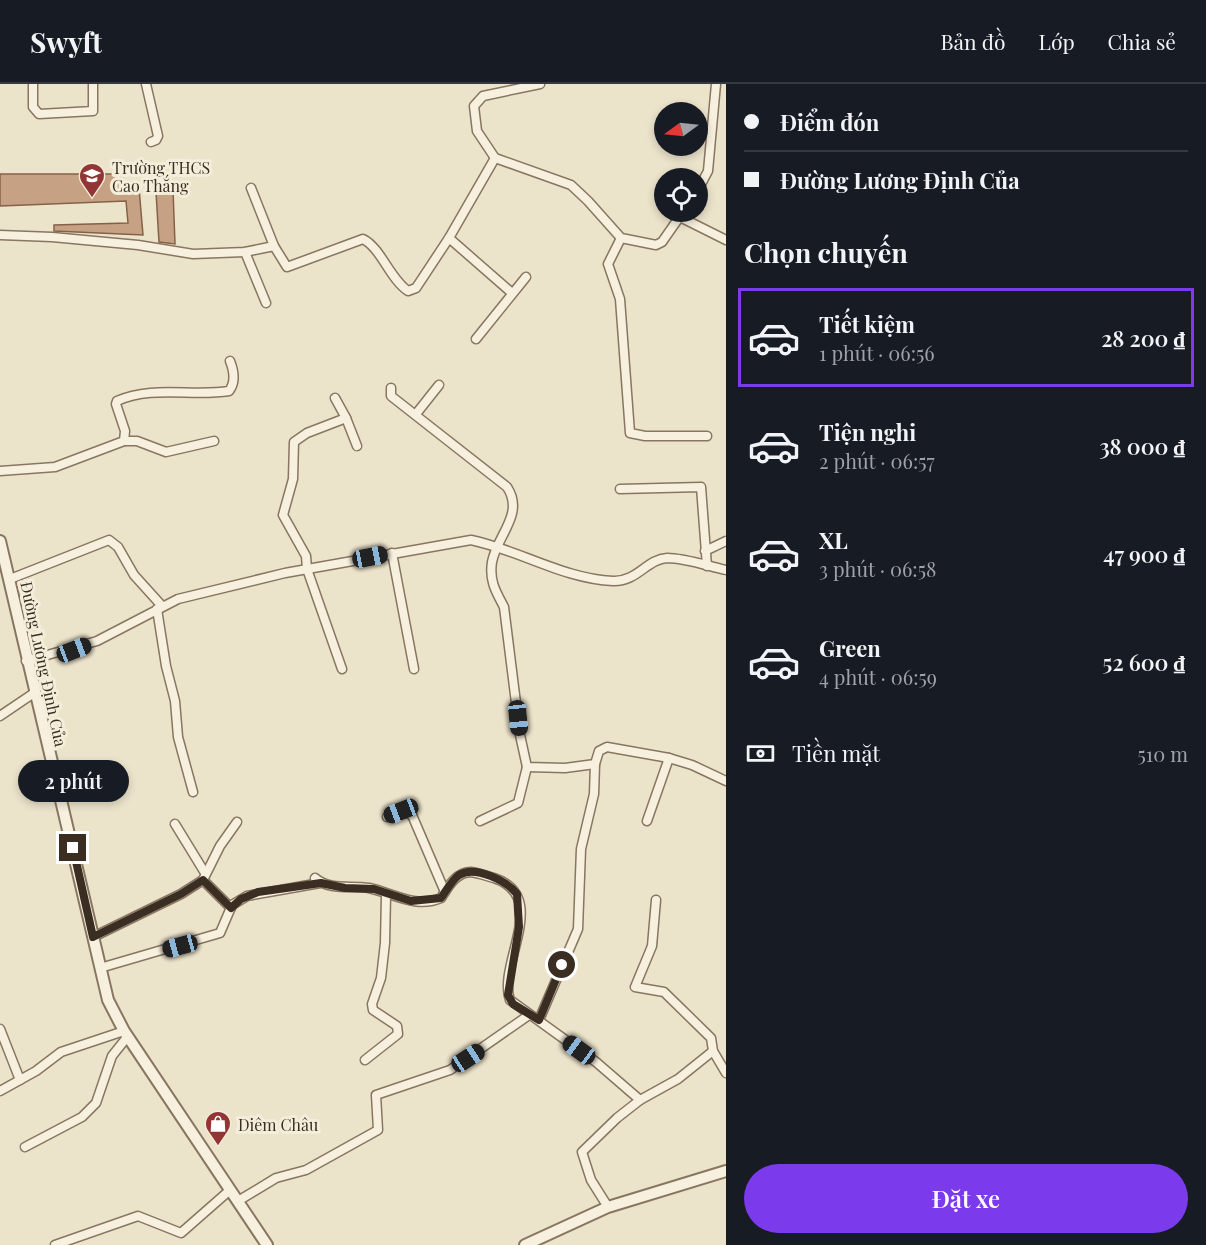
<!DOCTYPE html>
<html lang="vi">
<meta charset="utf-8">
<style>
:root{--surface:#171b24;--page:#20242c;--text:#f1f3f6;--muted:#9ea1a6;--line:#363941;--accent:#7c3aed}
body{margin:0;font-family:"Playfair Display",serif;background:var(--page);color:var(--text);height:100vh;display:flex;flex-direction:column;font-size:22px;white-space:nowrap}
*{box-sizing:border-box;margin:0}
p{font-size:20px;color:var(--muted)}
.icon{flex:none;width:33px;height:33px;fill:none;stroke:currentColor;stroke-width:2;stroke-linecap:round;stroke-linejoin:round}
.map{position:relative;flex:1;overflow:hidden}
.side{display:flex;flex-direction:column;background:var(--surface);width:480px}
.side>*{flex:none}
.hud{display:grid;align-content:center;height:132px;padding:0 18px;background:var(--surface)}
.needle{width:39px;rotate:255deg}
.controls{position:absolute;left:654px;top:18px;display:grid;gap:12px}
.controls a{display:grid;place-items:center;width:54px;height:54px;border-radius:50%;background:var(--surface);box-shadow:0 3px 9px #0003;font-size:30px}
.end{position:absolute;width:27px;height:27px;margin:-14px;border:8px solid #3a2e23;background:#fff;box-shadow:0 0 0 3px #fff}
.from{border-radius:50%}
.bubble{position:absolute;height:42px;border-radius:21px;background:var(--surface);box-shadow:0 3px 9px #0003;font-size:20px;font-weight:600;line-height:42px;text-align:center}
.car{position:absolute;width:18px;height:36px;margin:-18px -9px;border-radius:8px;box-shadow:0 0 4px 2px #0007;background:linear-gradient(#222 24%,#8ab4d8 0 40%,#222 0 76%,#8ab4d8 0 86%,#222 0)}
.hud b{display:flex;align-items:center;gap:21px;height:57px;font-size:22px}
.hud b+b{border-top:2px solid var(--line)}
.hud i{width:15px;height:15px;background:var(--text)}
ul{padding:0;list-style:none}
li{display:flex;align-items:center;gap:18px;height:99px;margin:0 12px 9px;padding:0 6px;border:3px solid transparent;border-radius:0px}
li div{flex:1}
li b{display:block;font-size:22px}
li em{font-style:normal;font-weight:600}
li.selected{border-color:var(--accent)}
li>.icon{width:54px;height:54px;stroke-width:1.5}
h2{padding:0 18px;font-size:27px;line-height:72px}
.pay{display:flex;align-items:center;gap:15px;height:66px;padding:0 18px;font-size:22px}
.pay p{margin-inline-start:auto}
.cta{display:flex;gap:12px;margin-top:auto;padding:12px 18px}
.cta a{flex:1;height:69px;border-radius:36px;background:var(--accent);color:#fff;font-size:24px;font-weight:600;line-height:69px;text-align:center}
header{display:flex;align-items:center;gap:36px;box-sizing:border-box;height:84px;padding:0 30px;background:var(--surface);border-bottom:2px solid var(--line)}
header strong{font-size:28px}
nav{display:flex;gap:33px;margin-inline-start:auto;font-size:21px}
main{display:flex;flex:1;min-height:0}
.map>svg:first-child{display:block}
.building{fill:#c7a184;stroke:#856148;stroke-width:1.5}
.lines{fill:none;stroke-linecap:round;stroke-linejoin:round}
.minor-casing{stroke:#887660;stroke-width:11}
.tertiary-casing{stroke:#887660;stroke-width:14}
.minor{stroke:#f7f0de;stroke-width:8}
.tertiary{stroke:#f7f0de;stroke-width:10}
.route{stroke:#3a2e23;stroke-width:8}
.labels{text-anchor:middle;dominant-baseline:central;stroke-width:6;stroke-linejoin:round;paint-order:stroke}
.poi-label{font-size:16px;fill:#3a2e23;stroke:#f4edda;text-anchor:start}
.street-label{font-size:16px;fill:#3a2e23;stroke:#f4edda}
</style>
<header>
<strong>Swyft</strong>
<nav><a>Bản đồ</a><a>Lớp</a><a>Chia sẻ</a></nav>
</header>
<main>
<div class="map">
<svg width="726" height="1161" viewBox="0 0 726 1161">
<rect width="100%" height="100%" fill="#ece3cb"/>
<g class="building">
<path d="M0,90H123V105L139,104L143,151L54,147V141L128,139L126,117L0,122Z"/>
<path d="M173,106L175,160L159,158L156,108Z"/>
</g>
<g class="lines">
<defs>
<g id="minor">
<path d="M33,0V23L39,30L93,27V0"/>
<path d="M146,0L158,52L156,56L151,58"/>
<path d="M540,0L483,12L474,22L477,47L495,74L571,101L588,117L621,154L656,161L662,158L683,128"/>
<path d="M251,104L274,162"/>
<path d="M698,106L708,87L716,0"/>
<path d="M680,133L726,156"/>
<path d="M0,151L52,153L138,161L193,170L245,168L274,162L287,183L363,155C381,164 390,195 408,207L416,204L449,154L495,74"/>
<path d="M449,154L512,209"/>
<path d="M621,154L608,180L620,215L630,349L645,352H707"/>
<path d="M245,168L266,219"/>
<path d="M476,255L526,193"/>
<path d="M391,304V312L507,403C525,430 497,451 492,478C489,497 496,508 504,523L520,651L527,683L565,684L595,680L599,667L607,663L669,674L692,681L726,697"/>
<path d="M335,314L346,334L307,349L294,358L293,395L283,431L306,472L307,485L342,585"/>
<path d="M416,330L439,301"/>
<path d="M346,334L357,362"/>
<path d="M124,357L125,347L116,320L117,317C152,301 193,313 229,307C236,298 234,287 230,277"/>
<path d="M0,387L55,383L124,357H137L166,368L214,357"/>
<path d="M620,405L701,403L707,482"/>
<path d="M705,467L726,457"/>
<path d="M392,469L414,585"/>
<path d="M10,495L109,456L118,463L134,491L162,522"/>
<path d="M157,525L166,582L175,617L178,653L193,708"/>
<path d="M26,577L97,557L178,515L285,489L471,456C519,466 564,495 613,497C637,498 647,475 667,474C685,474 708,482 726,486"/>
<path d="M0,632L34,609"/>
<path d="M387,733L401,727L412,731L445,808"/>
<path d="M480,737L518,719L527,683"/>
<path d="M647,737L669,674"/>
<path d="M175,740L205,789"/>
<path d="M315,794C330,807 351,801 369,804C393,809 416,825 441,814C448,803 456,788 471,788C479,789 486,792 494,794C551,813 497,880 510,916L596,978L640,1016L617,1034L582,1068L591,1096L608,1123"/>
<path d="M203,796L231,824"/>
<path d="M656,816L652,862L635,903L664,908L711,954L713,967L726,989"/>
<path d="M93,853L181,810L203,796L220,762L237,738"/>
<path d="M100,884L220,849L232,821L247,812L320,799"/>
<path d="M539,936L578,845L581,765L594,710L595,680"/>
<path d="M0,945L20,996"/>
<path d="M365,976L398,950L397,942L373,926L372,920L381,894L385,859L386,811"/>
<path d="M0,1007L36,987L61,968L124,947"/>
<path d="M640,1016L678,995L713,967"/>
<path d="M25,1063L82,1033L96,1019L112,972L128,952"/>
<path d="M238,1117L276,1094L306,1086L378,1046L376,1011L450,986L529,931"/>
<path d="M55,1161L138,1132L181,1149L230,1106"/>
</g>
<g id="tertiary">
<path d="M0,457L108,916L124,947L267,1161"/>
<path d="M525,1161L608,1123L726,1087"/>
</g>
</defs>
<use href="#minor" class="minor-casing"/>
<use href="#tertiary" class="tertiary-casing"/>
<use href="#minor" class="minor"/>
<use href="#tertiary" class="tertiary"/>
</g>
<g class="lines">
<path class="route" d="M73,764L93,853L181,810L203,796L231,824L241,815L258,808L321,799L345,804L374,805L411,817L441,814C446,807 452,796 459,791C475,781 507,797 517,810L519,843L508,911L513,920L539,936L562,881"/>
</g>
<defs>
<symbol id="school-pin" viewBox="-11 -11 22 30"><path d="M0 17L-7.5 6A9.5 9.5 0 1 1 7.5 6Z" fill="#923635" stroke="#f4edda"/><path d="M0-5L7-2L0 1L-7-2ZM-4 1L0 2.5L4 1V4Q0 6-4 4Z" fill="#fff"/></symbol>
<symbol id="shop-pin" viewBox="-11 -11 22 30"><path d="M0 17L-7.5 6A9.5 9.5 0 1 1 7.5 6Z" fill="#923635" stroke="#f4edda"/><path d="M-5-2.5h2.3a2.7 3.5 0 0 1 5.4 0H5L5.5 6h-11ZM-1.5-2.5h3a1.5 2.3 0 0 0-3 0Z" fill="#fff"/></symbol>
</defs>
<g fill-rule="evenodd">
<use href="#school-pin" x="77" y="77" width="30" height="40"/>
<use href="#shop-pin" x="203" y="1025" width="30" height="40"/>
</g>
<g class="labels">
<g class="poi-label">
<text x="112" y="83">Trường THCS<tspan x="112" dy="18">Cao Thắng</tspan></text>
<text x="238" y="1040">Diêm Châu</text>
</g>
<g class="street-label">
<text transform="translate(44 580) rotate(78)">Đường Lương Định Của</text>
</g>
</g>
</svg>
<div class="controls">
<a><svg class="needle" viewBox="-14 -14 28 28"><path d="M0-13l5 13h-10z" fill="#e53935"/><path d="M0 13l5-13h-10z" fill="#9ea1a6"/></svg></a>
<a><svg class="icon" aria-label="locate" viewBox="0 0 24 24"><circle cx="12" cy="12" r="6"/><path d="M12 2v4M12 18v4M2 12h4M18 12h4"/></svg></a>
</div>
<i class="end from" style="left:562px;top:881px"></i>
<i class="end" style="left:73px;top:764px"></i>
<div class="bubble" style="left:18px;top:676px;width:111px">2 phút</div>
<i class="car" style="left:370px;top:473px;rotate:79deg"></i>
<i class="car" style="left:74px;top:566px;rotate:69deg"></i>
<i class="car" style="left:518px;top:634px;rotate:174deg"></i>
<i class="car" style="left:401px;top:727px;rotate:249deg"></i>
<i class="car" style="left:180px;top:862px;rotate:255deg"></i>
<i class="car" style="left:579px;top:966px;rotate:306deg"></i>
<i class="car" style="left:468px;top:974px;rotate:57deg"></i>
</div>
<section class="side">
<div class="hud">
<b><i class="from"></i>Điểm đón</b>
<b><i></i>Đường Lương Định Của</b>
</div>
<h2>Chọn chuyến</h2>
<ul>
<li class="selected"><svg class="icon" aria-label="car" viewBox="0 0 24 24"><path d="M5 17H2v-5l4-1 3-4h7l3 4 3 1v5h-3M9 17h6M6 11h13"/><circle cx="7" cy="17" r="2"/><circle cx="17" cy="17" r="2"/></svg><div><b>Tiết kiệm</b><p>1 phút · 06:56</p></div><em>28 200 ₫</em></li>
<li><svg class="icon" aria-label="car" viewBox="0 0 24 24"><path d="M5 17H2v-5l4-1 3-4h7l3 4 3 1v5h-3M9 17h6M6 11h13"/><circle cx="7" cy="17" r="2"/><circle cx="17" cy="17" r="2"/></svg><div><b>Tiện nghi</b><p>2 phút · 06:57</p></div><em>38 000 ₫</em></li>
<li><svg class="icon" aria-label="car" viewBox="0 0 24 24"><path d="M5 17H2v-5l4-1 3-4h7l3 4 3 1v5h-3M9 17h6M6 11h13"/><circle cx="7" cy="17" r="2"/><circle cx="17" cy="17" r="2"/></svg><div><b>XL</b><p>3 phút · 06:58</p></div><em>47 900 ₫</em></li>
<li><svg class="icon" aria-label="car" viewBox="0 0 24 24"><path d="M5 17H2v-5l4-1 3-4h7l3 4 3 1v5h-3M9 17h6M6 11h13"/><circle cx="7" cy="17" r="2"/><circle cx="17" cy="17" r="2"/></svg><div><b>Green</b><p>4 phút · 06:59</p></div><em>52 600 ₫</em></li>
</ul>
<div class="pay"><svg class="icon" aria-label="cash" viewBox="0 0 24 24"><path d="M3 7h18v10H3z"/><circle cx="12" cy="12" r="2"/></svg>Tiền mặt<p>510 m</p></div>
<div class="cta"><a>Đặt xe</a></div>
</section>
</main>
